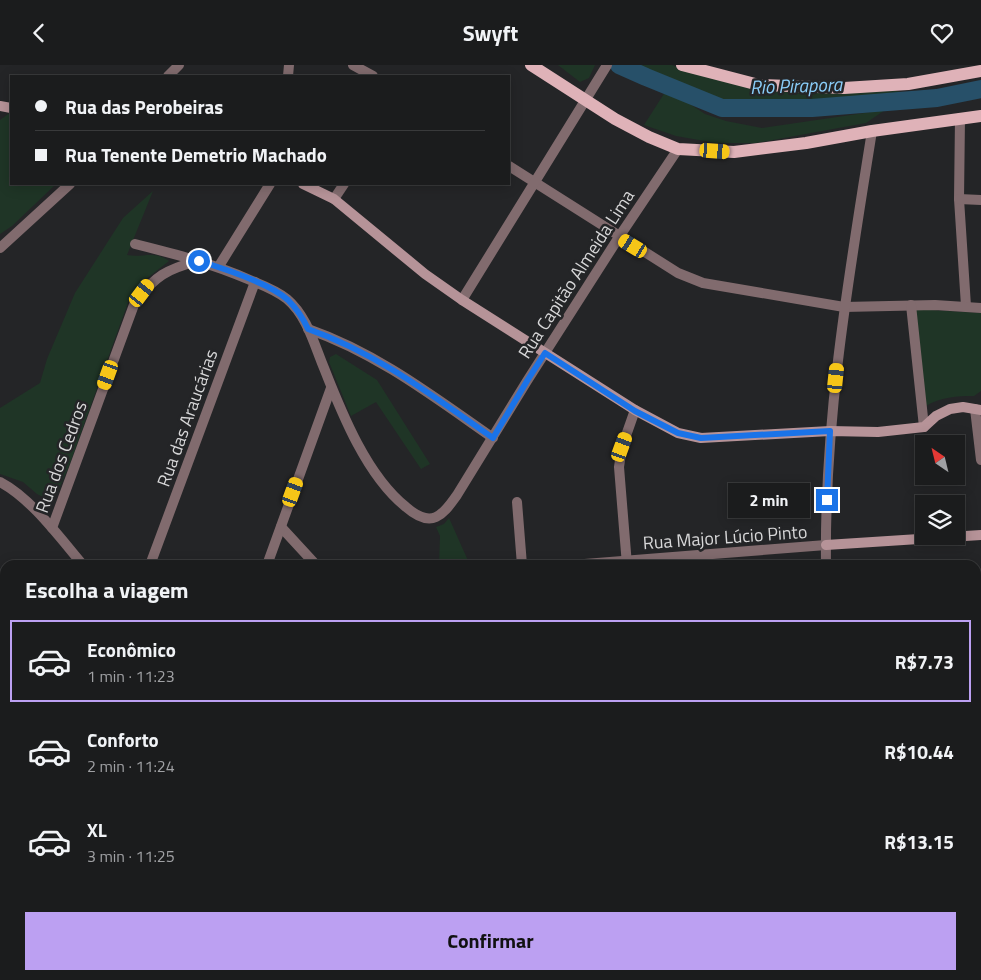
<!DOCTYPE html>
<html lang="pt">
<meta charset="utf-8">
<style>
:root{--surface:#1b1c1d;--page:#28292a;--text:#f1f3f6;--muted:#a0a1a4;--line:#393a3b;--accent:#bca0f2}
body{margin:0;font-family:"Titillium Web",sans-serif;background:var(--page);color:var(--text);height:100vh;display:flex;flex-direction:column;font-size:19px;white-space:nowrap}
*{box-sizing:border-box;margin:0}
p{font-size:16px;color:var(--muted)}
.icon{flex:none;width:28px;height:28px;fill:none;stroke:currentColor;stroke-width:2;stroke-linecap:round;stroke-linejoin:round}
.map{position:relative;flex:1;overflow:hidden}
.panel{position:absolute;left:0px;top:495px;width:981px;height:420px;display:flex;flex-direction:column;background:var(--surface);border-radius:15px 15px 0 0;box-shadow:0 2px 12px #0003,0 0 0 1px var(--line)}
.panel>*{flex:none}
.hud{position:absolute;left:10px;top:10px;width:500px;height:110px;border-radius:0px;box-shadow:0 2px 12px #0003,0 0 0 1px var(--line);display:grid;align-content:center;height:110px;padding:0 25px;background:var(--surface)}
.needle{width:32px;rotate:325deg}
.fabs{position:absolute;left:915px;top:370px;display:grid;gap:10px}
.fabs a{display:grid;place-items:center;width:50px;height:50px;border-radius:0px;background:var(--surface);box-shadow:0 2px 12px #0003,0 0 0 1px var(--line);font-size:25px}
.end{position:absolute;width:22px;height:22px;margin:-11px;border:6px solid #1a73e8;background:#fff;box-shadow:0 0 0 2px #fff}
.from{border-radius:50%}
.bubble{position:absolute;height:35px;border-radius:0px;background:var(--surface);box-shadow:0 2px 12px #0003,0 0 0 1px var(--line);font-size:16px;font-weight:700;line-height:35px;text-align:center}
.car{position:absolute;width:15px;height:30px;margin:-15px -8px;border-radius:6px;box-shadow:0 0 4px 1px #0007;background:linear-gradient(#f5c518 24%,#345 0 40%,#f5c518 0 76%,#345 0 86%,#f5c518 0)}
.hud b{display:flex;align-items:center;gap:18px;height:48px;font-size:19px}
.hud b+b{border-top:1px solid var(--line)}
.hud i{width:12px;height:12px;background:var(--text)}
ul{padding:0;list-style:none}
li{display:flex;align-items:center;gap:15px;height:82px;margin:0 10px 8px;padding:0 15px;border:2px solid transparent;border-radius:0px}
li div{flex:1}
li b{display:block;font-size:19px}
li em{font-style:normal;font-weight:700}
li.on{border-color:var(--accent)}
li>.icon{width:45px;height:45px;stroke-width:1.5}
h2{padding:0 25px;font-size:22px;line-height:60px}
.button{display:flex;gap:10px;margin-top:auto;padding:10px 25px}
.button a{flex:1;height:58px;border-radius:0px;background:var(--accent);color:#111;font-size:20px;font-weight:700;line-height:58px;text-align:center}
header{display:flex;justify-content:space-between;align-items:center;height:65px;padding:0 25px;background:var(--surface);font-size:22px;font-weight:700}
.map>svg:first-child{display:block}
.forest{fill:url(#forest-firs)}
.cemetery{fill:url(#cemetery-stones)}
.park{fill:#1f3526}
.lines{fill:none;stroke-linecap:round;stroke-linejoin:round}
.river{stroke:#275069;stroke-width:18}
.street{stroke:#816b6e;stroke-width:10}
.secondary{stroke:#b69398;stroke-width:10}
.primary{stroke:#dfb2b8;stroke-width:12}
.route{stroke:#1a73e8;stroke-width:6}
.labels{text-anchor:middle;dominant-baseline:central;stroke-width:5;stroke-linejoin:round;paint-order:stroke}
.street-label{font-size:18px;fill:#d7d7d8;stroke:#242527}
.water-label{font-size:19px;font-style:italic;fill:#8acdf9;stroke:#242527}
</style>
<header><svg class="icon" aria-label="back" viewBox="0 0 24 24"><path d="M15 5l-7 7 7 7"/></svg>Swyft<svg class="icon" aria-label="heart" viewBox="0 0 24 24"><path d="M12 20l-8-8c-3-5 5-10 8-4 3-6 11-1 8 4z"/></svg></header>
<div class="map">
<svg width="981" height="915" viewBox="0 0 981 915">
<defs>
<pattern id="forest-firs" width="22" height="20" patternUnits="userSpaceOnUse" patternTransform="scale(1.25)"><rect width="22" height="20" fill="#1f3526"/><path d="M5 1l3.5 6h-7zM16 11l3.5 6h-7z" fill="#3f5245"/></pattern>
<pattern id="cemetery-stones" width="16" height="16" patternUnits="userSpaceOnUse" patternTransform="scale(1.25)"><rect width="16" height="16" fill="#1f3526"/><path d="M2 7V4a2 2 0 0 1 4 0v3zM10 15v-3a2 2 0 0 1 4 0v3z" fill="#3f5245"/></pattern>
</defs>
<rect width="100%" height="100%" fill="#242527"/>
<g class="forest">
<path d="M504,910H557V915H503Z"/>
<path d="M742,910H762L761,915H742Z"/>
</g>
<path class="cemetery" d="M981,635V687L976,673V636Z"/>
<g class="park">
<path d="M558,0H595L589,13L580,17Z"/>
<path d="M632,0H672L687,6L752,20L890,24L910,30L854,45L762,52L727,50L704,43L660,14Z"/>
<path d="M667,24L705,49L726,56L762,63L885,45L866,58L756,78H716L676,71L644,60Z"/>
<path d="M11,47V119H56L12,161L0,169V55Z"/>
<path d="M153,126L127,190C143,193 154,185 169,196L141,218L130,232L69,401L58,426L47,434L37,429L23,417L0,409V343L40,318L47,294L75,228L123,153Z"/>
<path d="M914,244L981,248V326L974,331C957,331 940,332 926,341Z"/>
<path d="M336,289L377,315L430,399L421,404L376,337L351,351L329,297L330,292Z"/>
<path d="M449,453L470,500H439L440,471L436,462L444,459Z"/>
<path d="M0,583L5,588V661H0Z"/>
<path d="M0,727L5,728V772H0Z"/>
</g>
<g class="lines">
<path class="river" d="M619,0L646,12L722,43H812L937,33L981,24"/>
<g class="street">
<path d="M353,0L373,11"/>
<path d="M168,11L179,0"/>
<path d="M288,11L289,0"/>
<path d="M960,53L959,134L966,241"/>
<path d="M509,101L678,208L703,218L844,242L935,240L981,243"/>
<path d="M334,134L344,119"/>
<path d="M959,134L981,135"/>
<path d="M135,179C175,189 211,198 250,215C262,220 276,225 287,234C307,251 314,279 324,303C342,349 367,411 406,442C414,449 425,457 436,452C445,448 451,438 457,430L527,316L619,172L678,84"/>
<path d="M0,183L70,119"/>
<path d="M219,201L270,119"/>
<path d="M462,235L607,0"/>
<path d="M911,240L924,362"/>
<path d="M308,264C377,288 434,332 493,373"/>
<path d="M975,344L981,395"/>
<path d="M0,417C31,433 60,473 83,500"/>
<path d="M517,437L522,500"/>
<path d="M281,462L316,500"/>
<path d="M52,463L135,237C155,211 167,204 198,196"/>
<path d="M150,500L255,217"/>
<path d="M267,500L331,323"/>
<path d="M572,500L826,480"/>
<path d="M627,500L619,402L622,382L635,345"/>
<path d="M826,500C824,354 849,210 872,66"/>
<path d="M0,570L5,575"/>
<path d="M976,619H981"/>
<path d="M0,670L5,671"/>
<path d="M0,783L5,784"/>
<path d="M0,885L5,886"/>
<path d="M386,910L394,915"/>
<path d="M690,910L705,915"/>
<path d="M963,910L966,915"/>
<path d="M63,915L68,910"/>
<path d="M144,915L146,910"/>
<path d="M206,915L207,910"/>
<path d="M297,915L300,910"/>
<path d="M362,915L363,910"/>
<path d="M614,915L615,910"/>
<path d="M810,915V910"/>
</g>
<g class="secondary">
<path d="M0,41L11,43"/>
<path d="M303,119L334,134L425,209L462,235L635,345L678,368L701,373L830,366L878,367L924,362L936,351L950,344L963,342L981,345"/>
<path d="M826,480L981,470"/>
</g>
<g class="primary">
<path d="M531,0L615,54L649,72L678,84L734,87L806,78L872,66L981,51"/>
<path d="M682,0L759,20L844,23L908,19L981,6"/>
</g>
</g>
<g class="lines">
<path class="route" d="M199,196C222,203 271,219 288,235C297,244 303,253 308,264C377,288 434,332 493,373L527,316L545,288L635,346L678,368L701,373L830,366L827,435"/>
</g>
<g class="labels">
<g class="street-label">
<text transform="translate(576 209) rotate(-57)">Rua Capitão Almeida Lima</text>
<text transform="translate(187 353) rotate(-70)">Rua das Araucárias</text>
<text transform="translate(61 392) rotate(-70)">Rua dos Cedros</text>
<text transform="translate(725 472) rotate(-4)">Rua Major Lúcio Pinto</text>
</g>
<g class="water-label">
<text transform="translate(796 20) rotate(-2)">Rio Pirapora</text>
</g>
</g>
</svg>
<div class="fabs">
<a><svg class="needle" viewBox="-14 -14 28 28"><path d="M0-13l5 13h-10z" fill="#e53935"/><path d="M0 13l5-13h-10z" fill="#a0a1a4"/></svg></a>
<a><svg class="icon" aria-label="layers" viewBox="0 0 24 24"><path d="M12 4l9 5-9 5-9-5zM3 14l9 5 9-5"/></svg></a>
</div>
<i class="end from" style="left:199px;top:196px"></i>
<i class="end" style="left:827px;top:435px"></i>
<div class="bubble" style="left:728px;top:418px;width:82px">2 min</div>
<i class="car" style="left:715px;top:86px;rotate:94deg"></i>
<i class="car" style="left:633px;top:181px;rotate:301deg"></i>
<i class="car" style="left:142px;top:228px;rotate:37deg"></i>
<i class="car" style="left:108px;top:310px;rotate:200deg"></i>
<i class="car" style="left:836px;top:313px;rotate:6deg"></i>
<i class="car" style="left:622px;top:382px;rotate:20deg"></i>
<i class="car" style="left:293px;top:427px;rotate:20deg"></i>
<div class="hud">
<b><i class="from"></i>Rua das Perobeiras</b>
<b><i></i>Rua Tenente Demetrio Machado</b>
</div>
<section class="panel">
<h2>Escolha a viagem</h2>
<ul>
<li class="on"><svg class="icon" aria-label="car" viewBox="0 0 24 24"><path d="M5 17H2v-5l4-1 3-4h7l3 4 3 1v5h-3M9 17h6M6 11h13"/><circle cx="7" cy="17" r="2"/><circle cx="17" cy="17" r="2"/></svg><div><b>Econômico</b><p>1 min · 11:23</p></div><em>R$7.73</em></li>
<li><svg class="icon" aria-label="car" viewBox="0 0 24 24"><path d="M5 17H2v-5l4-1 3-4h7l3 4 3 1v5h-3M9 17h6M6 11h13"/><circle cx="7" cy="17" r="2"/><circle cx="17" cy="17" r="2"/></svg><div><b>Conforto</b><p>2 min · 11:24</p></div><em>R$10.44</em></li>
<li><svg class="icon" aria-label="car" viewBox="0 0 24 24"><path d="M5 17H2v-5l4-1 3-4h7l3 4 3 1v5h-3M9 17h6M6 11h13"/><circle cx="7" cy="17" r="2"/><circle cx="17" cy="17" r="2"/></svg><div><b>XL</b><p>3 min · 11:25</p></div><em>R$13.15</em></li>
</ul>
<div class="button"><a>Confirmar</a></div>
</section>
</div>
